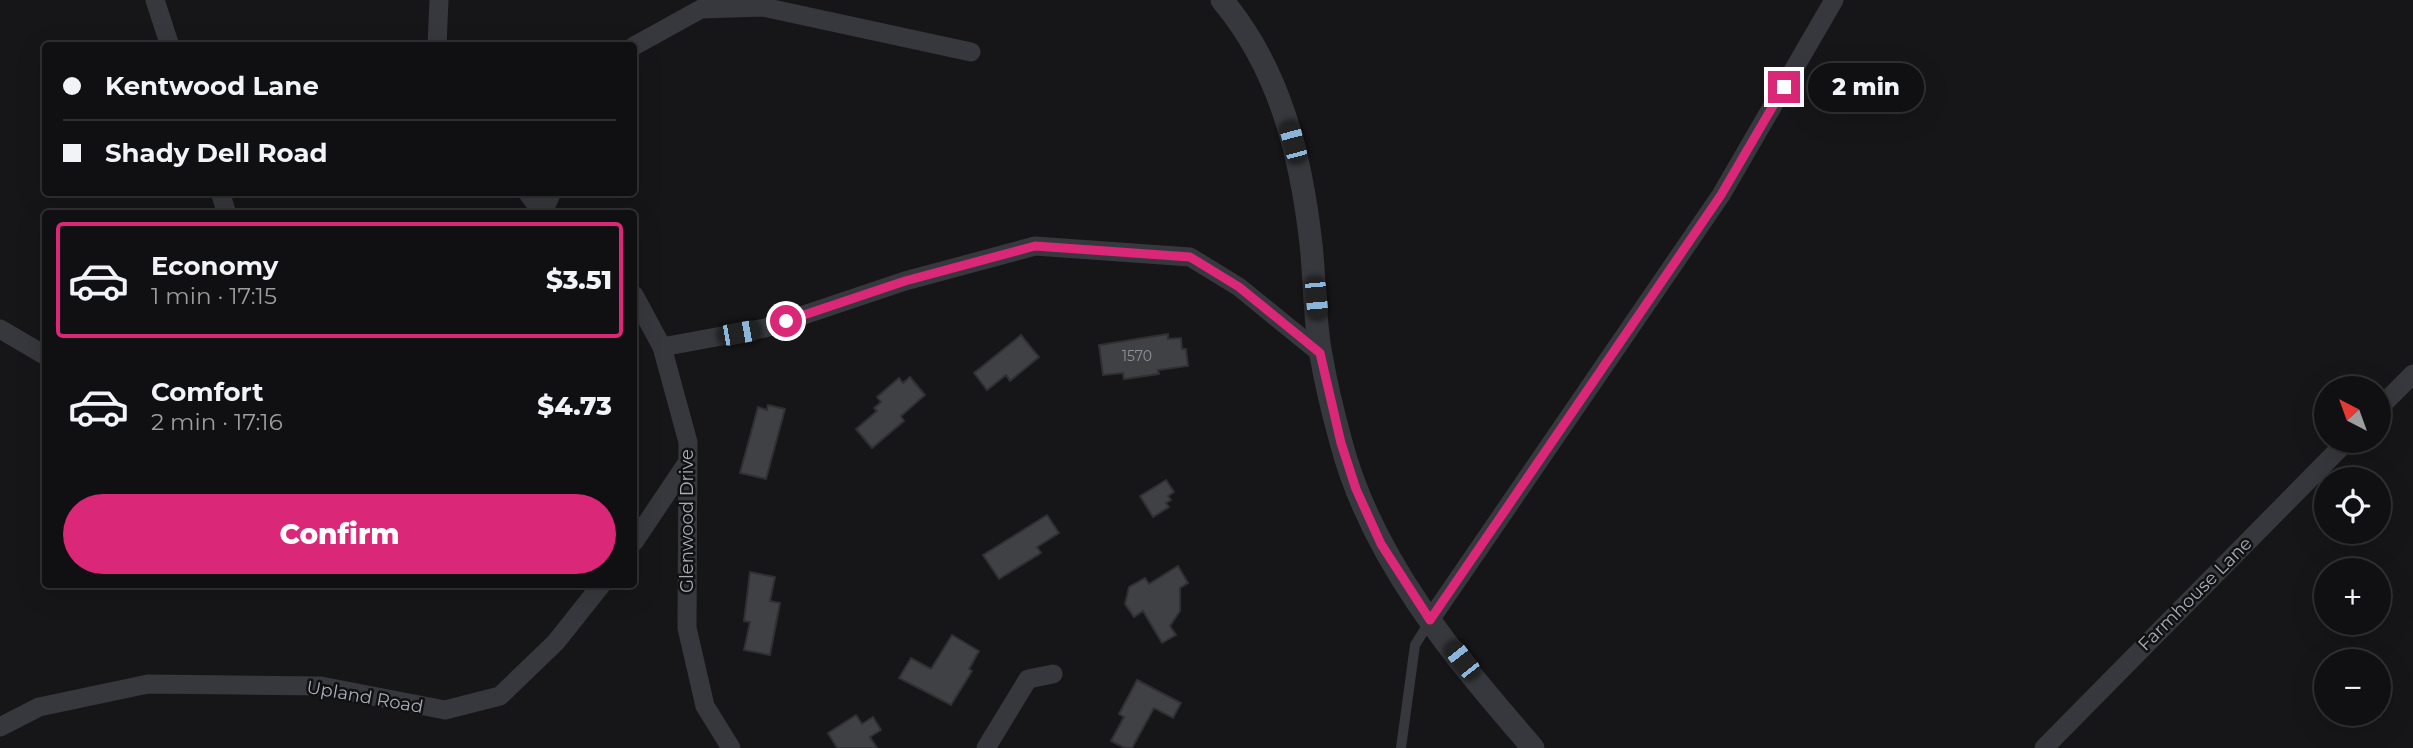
<!DOCTYPE html>
<meta charset="utf-8">
<style>
:root{--surface:#101012;--page:#1e1e20;--text:#f1f3f6;--muted:#9c9d9f;--line:#303032;--accent:#db2777}
body{margin:0;font-family:Montserrat,sans-serif;background:var(--page);color:var(--text);height:100vh;display:flex;flex-direction:column;font-size:26px;white-space:nowrap}
*{box-sizing:border-box;margin:0}
p{font-size:23px;color:var(--muted)}
.icon{flex:none;width:38px;height:38px;fill:none;stroke:currentColor;stroke-width:2;stroke-linecap:round;stroke-linejoin:round}
.map{position:relative;flex:1;overflow:hidden}
.drawer{position:absolute;left:42px;top:210px;width:595px;height:378px;display:flex;flex-direction:column;background:var(--surface);border-radius:7px;box-shadow:0 7px 28px #0002,0 0 0 2px var(--line)}
.drawer>*{flex:none}
.guide{position:absolute;left:42px;top:42px;width:595px;height:154px;border-radius:7px;box-shadow:0 7px 28px #0002,0 0 0 2px var(--line);display:grid;align-content:center;height:154px;padding:0 21px;background:var(--surface)}
.needle{width:46px;rotate:319deg}
.tools{position:absolute;left:2314px;top:376px;display:grid;gap:14px}
.tools a{display:grid;place-items:center;width:77px;height:77px;border-radius:50%;background:var(--surface);box-shadow:0 7px 28px #0002,0 0 0 2px var(--line);font-size:35px}
.end{position:absolute;width:32px;height:32px;margin:-16px;border:9px solid #db2777;background:#fff;box-shadow:0 0 0 4px #fff}
.from{border-radius:50%}
.bubble{position:absolute;height:49px;border-radius:24px;background:var(--surface);box-shadow:0 7px 28px #0002,0 0 0 2px var(--line);font-size:23px;font-weight:800;line-height:49px;text-align:center}
.car{position:absolute;width:21px;height:42px;margin:-21px -10px;border-radius:9px;box-shadow:0 0 5px 2px #0007;background:linear-gradient(#222 24%,#8ab4d8 0 40%,#222 0 76%,#8ab4d8 0 86%,#222 0)}
.guide b{display:flex;align-items:center;gap:24px;height:66px;font-size:26px}
.guide b+b{border-top:2px solid var(--line)}
.guide i{width:18px;height:18px;background:var(--text)}
ul{padding:12px 0 0;list-style:none}
li{display:flex;align-items:center;gap:21px;height:116px;margin:0 14px 10px;padding:0 7px;border:4px solid transparent;border-radius:7px}
li div{flex:1}
li b{display:block;font-size:26px}
li em{font-style:normal;font-weight:800}
li.active{border-color:var(--accent)}
li>.icon{width:63px;height:63px;stroke-width:1.5}
.button{display:flex;gap:14px;margin-top:auto;padding:14px 21px}
.button a{flex:1;height:80px;border-radius:42px;background:var(--accent);color:#fff;font-size:28px;font-weight:800;line-height:80px;text-align:center}
.map>svg:first-child{display:block}
.building{fill:#404145;stroke:#303034;stroke-width:2}
.lines{fill:none;stroke-linecap:round;stroke-linejoin:round}
.service{stroke:#37383d;stroke-width:10}
.minor{stroke:#37383d;stroke-width:19}
.tertiary{stroke:#37383d;stroke-width:23}
.route{stroke:#db2777;stroke-width:9}
.labels{text-anchor:middle;dominant-baseline:central;stroke-width:5;stroke-linejoin:round;paint-order:stroke}
.number-label{font-size:14px;fill:#8e929b}
.street-label{font-size:18px;fill:#a8adb8;stroke:#111113}
</style>
<div class="map">
<svg width="2413" height="748" viewBox="0 0 2413 748">
<rect width="100%" height="100%" fill="#161618"/>
<g class="building">
<path d="M1168,334V339L1181,338L1182,349H1186L1188,366L1158,370L1159,374L1124,379L1123,373L1103,375L1099,345Z"/>
<path d="M1021,335L1039,357L1010,381L1006,375L987,390L974,373Z"/>
<path d="M910,377L925,395L901,416L904,421L872,448L856,429L877,411L874,408L881,402L877,397L899,378L903,383Z"/>
<path d="M768,405L785,409L766,479L740,473L758,407L767,410Z"/>
<path d="M1166,480L1174,492L1168,496L1171,500L1166,503L1169,507L1153,517L1140,496Z"/>
<path d="M1047,515L1059,533L1037,547L1041,553L999,579L983,555Z"/>
<path d="M1178,566L1188,583L1180,588V611L1170,626L1176,635L1162,643L1143,611L1134,617L1125,604L1129,587L1145,578L1149,584Z"/>
<path d="M750,572L775,577L770,601L780,603L770,655L744,650L750,622L744,621Z"/>
<path d="M952,635L979,651L969,669L972,671L951,705L899,678L911,658L931,669Z"/>
<path d="M1137,680L1181,703L1173,718L1154,708L1132,748H1125L1111,741L1124,717L1119,714Z"/>
<path d="M856,715L862,724L873,717L881,730L870,737L877,748H837L828,733Z"/>
</g>
<g class="lines">
<path class="service" d="M1401,748L1415,645L1430,621"/>
<g class="minor">
<path d="M155,0L170,46"/>
<path d="M437,46L439,0"/>
<path d="M634,46L701,9L763,7L971,52"/>
<path d="M220,192L227,214"/>
<path d="M527,192L543,214"/>
<path d="M542,214L552,192"/>
<path d="M634,295L662,347L688,442L687,628L705,706L731,748"/>
<path d="M0,329L46,356"/>
<path d="M662,347L765,328L905,281L1035,246L1190,257L1239,287L1320,353"/>
<path d="M2378,409L2413,374"/>
<path d="M634,542L687,463"/>
<path d="M1430,620L1721,195L1834,0"/>
<path d="M0,727L39,707L148,684L321,686L445,710L500,696L556,642L602,584"/>
<path d="M986,748L1028,679L1053,674"/>
<path d="M2044,748L2347,441"/>
</g>
<path class="tertiary" d="M1222,0C1280,69 1301,156 1311,244C1315,280 1314,318 1321,355C1326,384 1333,413 1341,442C1372,560 1455,658 1533,748"/>
</g>
<g class="lines">
<path class="route" d="M786,321L905,281L1035,246L1190,257L1239,287L1320,353L1341,443L1356,489L1381,544L1430,620L1721,195L1784,87"/>
</g>
<g class="labels">
<g class="number-label">
<text x="1137" y="356">1570</text>
</g>
<g class="street-label">
<text transform="translate(687 521) rotate(-90)">Glenwood Drive</text>
<text transform="translate(2195 594) rotate(-45)">Farmhouse Lane</text>
<text transform="translate(365 697) rotate(10)">Upland Road</text>
</g>
</g>
</svg>
<div class="tools">
<a><svg class="needle" viewBox="-14 -14 28 28"><path d="M0-13l5 13h-10z" fill="#e53935"/><path d="M0 13l5-13h-10z" fill="#9c9d9f"/></svg></a>
<a><svg class="icon" aria-label="locate" viewBox="0 0 24 24"><circle cx="12" cy="12" r="6"/><path d="M12 2v4M12 18v4M2 12h4M18 12h4"/></svg></a>
<a>+</a>
<a>−</a>
</div>
<i class="end from" style="left:786px;top:321px"></i>
<i class="end" style="left:1784px;top:87px"></i>
<div class="bubble" style="left:1808px;top:63px;width:116px">2 min</div>
<i class="car" style="left:1293px;top:142px;rotate:345deg"></i>
<i class="car" style="left:1316px;top:298px;rotate:175deg"></i>
<i class="car" style="left:739px;top:333px;rotate:80deg"></i>
<i class="car" style="left:1462px;top:660px;rotate:322deg"></i>
<div class="guide">
<b><i class="from"></i>Kentwood Lane</b>
<b><i></i>Shady Dell Road</b>
</div>
<section class="drawer">
<ul>
<li class="active"><svg class="icon" aria-label="car" viewBox="0 0 24 24"><path d="M5 17H2v-5l4-1 3-4h7l3 4 3 1v5h-3M9 17h6M6 11h13"/><circle cx="7" cy="17" r="2"/><circle cx="17" cy="17" r="2"/></svg><div><b>Economy</b><p>1 min · 17:15</p></div><em>$3.51</em></li>
<li><svg class="icon" aria-label="car" viewBox="0 0 24 24"><path d="M5 17H2v-5l4-1 3-4h7l3 4 3 1v5h-3M9 17h6M6 11h13"/><circle cx="7" cy="17" r="2"/><circle cx="17" cy="17" r="2"/></svg><div><b>Comfort</b><p>2 min · 17:16</p></div><em>$4.73</em></li>
</ul>
<div class="button"><a>Confirm</a></div>
</section>
</div>
